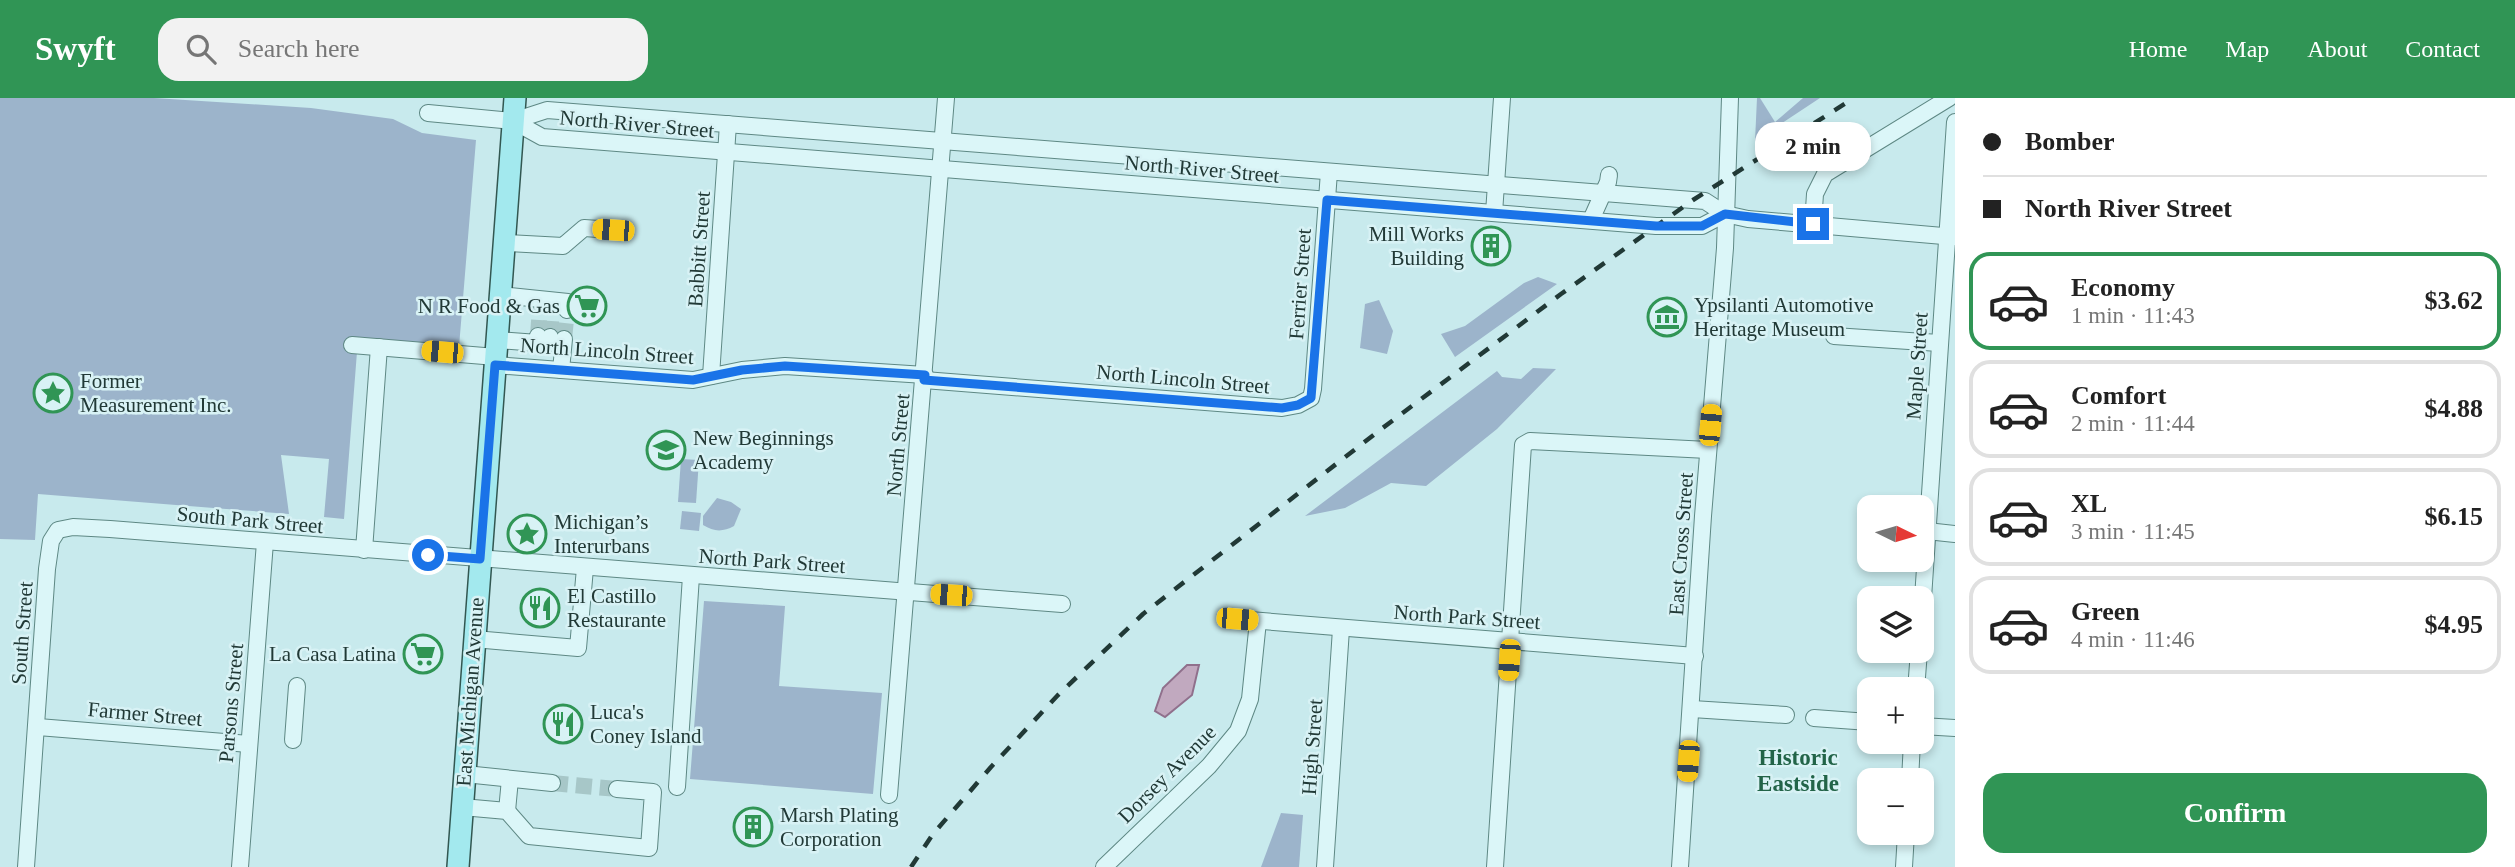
<!DOCTYPE html>
<meta charset="utf-8">
<style>
:root{--surface:#fff;--page:#f2f2f2;--text:#222;--muted:#767676;--line:#e0e0e0;--accent:#309555}
body{margin:0;font-family:Georgia,serif;background:var(--page);color:var(--text);height:100vh;display:flex;flex-direction:column;font-size:26px;white-space:nowrap}
*{box-sizing:border-box;margin:0}
p{font-size:23px;color:var(--muted)}
.icon{flex:none;width:38px;height:38px;fill:none;stroke:currentColor;stroke-width:2;stroke-linecap:round;stroke-linejoin:round}
.map{position:relative;flex:1;overflow:hidden}
.drawer{display:flex;flex-direction:column;background:var(--surface);width:560px}
.drawer>*{flex:none}
.hud{display:grid;align-content:center;height:154px;padding:0 28px;background:var(--surface)}
.needle{width:46px;rotate:95deg}
.tools{position:absolute;left:1857px;top:397px;display:grid;gap:14px}
.tools a{display:grid;place-items:center;width:77px;height:77px;border-radius:14px;background:var(--surface);box-shadow:0 4px 10px #0003;font-size:35px}
.end{position:absolute;width:32px;height:32px;margin:-16px;border:9px solid #1a73e8;background:#fff;box-shadow:0 0 0 4px #fff}
.from{border-radius:50%}
.bubble{position:absolute;height:49px;border-radius:21px;background:var(--surface);box-shadow:0 4px 10px #0003;font-size:23px;font-weight:600;line-height:49px;text-align:center}
.car{position:absolute;width:21px;height:42px;margin:-21px -10px;border-radius:9px;box-shadow:0 0 5px 2px #0007;background:linear-gradient(#f5c518 24%,#345 0 40%,#f5c518 0 76%,#345 0 86%,#f5c518 0)}
.hud b{display:flex;align-items:center;gap:24px;height:66px;font-size:26px}
.hud b+b{border-top:2px solid var(--line)}
.hud i{width:18px;height:18px;background:var(--text)}
ul{padding:0;list-style:none}
li{display:flex;align-items:center;gap:21px;height:98px;margin:0 14px 10px;padding:0 14px;border:4px solid var(--line);border-radius:21px}
li div{flex:1}
li b{display:block;font-size:26px}
li em{font-style:normal;font-weight:600}
li.current{border-color:var(--accent)}
li>.icon{width:63px;height:63px;stroke-width:1.5}
.primary-button{display:flex;gap:14px;margin-top:auto;padding:14px 28px}
.primary-button a{flex:1;height:80px;border-radius:21px;background:var(--accent);color:#fff;font-size:28px;font-weight:600;line-height:80px;text-align:center}
header{display:flex;align-items:center;gap:42px;box-sizing:border-box;height:98px;padding:0 35px;background:var(--accent);color:#fff}
header strong{font-size:33px}
nav{display:flex;gap:38px;margin-inline-start:auto;font-size:24px}
.search{width:490px;height:63px;background:var(--page);display:flex;align-items:center;gap:18px;box-sizing:border-box;padding:0 24px;border-radius:21px;color:var(--muted);font-size:26px}
main{display:flex;flex:1;min-height:0}
.map>svg:first-child{display:block}
.green{fill:#9cb4cb}
.water{fill:#c1a9bf;stroke:#90708c;stroke-width:2}
.lines{fill:none;stroke-linecap:round;stroke-linejoin:round}
.minor-tunnel{stroke:#a7c7c8;stroke-width:16;stroke-dasharray:16 8;stroke-linecap:butt}
.minor-casing{stroke:#5e8884;stroke-width:18}
.major-casing{stroke:#325751;stroke-width:24}
.minor{stroke:#dbf6f8;stroke-width:16}
.major{stroke:#a3e9ee;stroke-width:21}
.rail{stroke:#213936;stroke-width:4.5;stroke-dasharray:12 12;stroke-linecap:butt}
.route{stroke:#1a73e8;stroke-width:9}
.labels{text-anchor:middle;dominant-baseline:central;stroke-width:5;stroke-linejoin:round;paint-order:stroke}
.street-label{font-size:21px;fill:#213936;stroke:#d8f2f5}
.poi-label{font-size:21px;fill:#213936;stroke:#d8f2f5;text-anchor:start}
.neighbourhood-label{font-size:23px;font-weight:bold;fill:#226448;stroke:#d8f2f5}
</style>
<header>
<strong>Swyft</strong>
<div class="search"><svg class="icon" aria-label="search" viewBox="0 0 24 24"><circle cx="10" cy="10" r="6"/><path d="M15 15l6 6"/></svg>Search here</div>
<nav><a>Home</a><a>Map</a><a>About</a><a>Contact</a></nav>
</header>
<main>
<div class="map">
<svg width="1955" height="769" viewBox="0 0 1955 769">
<rect width="100%" height="100%" fill="#c8eaed"/>
<g class="green">
<path d="M0,0H154L311,10L393,21L422,35L476,42L459,249L358,241L344,421L324,419L329,361L281,357L289,416L38,396L35,442L0,441Z"/>
<path d="M1757,0H1760L1775,24L1803,0H1820L1755,43Z"/>
<path d="M1538,179L1557,186L1455,259L1441,236L1465,228L1524,185Z"/>
<path d="M1379,202L1393,233L1387,256L1360,250L1365,206Z"/>
<path d="M1533,270L1556,271L1497,331L1426,388L1391,385L1345,410L1305,418L1497,273L1502,279L1521,281Z"/>
<path d="M681,361L699,362L696,405L678,404Z"/>
<path d="M717,400L731,404L741,411L734,428C723,434 714,434 703,427V418Z"/>
<path d="M682,413L701,415L699,433L680,431Z"/>
<path d="M704,503L785,508L779,588L882,595L873,696L690,681Z"/>
<path d="M1281,715L1303,717L1299,769H1261Z"/>
</g>
<path class="water" d="M1187,567H1199L1192,597L1165,619L1155,613L1163,590Z"/>
<g class="lines">
<g class="minor-tunnel">
<path d="M538,238L540,209"/>
<path d="M550,239L552,211"/>
<path d="M564,241L567,212"/>
<path d="M552,685L617,691"/>
</g>
<defs>
<g id="minor">
<path d="M428,15L513,23L542,39L1656,128H1702L1725,116"/>
<path d="M513,23L547,12L1705,103L1725,116L1748,121L1955,139"/>
<path d="M1494,115L1502,0"/>
<path d="M1591,122L1608,84L1609,77"/>
<path d="M1813,126L1815,96L1825,76L1949,0"/>
<path d="M506,145L563,148L584,130L613,132"/>
<path d="M501,197L568,204L567,212"/>
<path d="M1834,238L1939,245"/>
<path d="M498,242L538,245V238"/>
<path d="M549,245L550,239"/>
<path d="M352,247L496,259"/>
<path d="M495,267L693,282L742,272L785,268L925,277"/>
<path d="M561,272L564,241"/>
<path d="M711,278L728,26"/>
<path d="M924,282L1282,310L1298,307L1311,300L1313,291L1329,74"/>
<path d="M1927,433L1955,436"/>
<path d="M364,452L379,249"/>
<path d="M1922,515L1955,24"/>
<path d="M1237,521L1695,558"/>
<path d="M474,541L578,550L585,470"/>
<path d="M1916,592L1919,553"/>
<path d="M1692,611L1786,617"/>
<path d="M1814,620L1869,624"/>
<path d="M1922,628L1955,630"/>
<path d="M38,629L249,646"/>
<path d="M293,642L297,588"/>
<path d="M465,676L552,685"/>
<path d="M1910,682L1912,644"/>
<path d="M677,689L691,478"/>
<path d="M889,697L946,0"/>
<path d="M462,709L507,713L529,738L649,750L653,694L617,691"/>
<path d="M507,713L510,681"/>
<path d="M26,769L47,471L51,443L58,432L73,429L110,431L1062,506"/>
<path d="M240,769L265,444"/>
<path d="M1104,769L1209,668L1238,633L1250,601L1258,523"/>
<path d="M1325,769L1341,531"/>
<path d="M1495,769L1523,347L1530,343L1708,352"/>
<path d="M1680,769L1703,418L1725,150L1730,0"/>
<path d="M1904,769L1906,735"/>
</g>
<path id="major" d="M458,769L515,0"/>
</defs>
<use href="#minor" class="minor-casing"/>
<use href="#major" class="major-casing"/>
<use href="#minor" class="minor"/>
<use href="#major" class="major"/>
<path class="rail" d="M911,769L933,736L991,669L1058,597L1143,516L1380,332L1561,196L1693,102L1854,0"/>
</g>
<g class="lines">
<path class="route" d="M428,457L480,461L495,267L693,282L742,272L785,268L925,277L924,282L1282,310L1298,307L1311,300L1327,102L1656,128H1702L1725,116L1813,126"/>
</g>
<defs>
<symbol id="building-ring" viewBox="-11 -11 22 22"><circle r="9.5" fill="#d8f2f5" stroke="#309555" stroke-width="1.5"/><path d="M-4-6H4V6H1V3H-1V6H-4ZM-2.5-4.3h1.7v1.8h-1.7ZM.8-4.3h1.7v1.8H.8ZM-2.5-1h1.7V.8h-1.7ZM.8-1h1.7V.8H.8Z" fill="#309555"/></symbol>
<symbol id="supermarket-ring" viewBox="-11 -11 22 22"><circle r="9.5" fill="#d8f2f5" stroke="#309555" stroke-width="1.5"/><path d="M-6-5.5h2.5l.6 2H6L4.5 2H-2.5L-4.4-4H-6ZM-1.5 3.2a1.3 1.3 0 1 0 .1 0ZM3 3.2a1.3 1.3 0 1 0 .1 0Z" fill="#309555"/></symbol>
<symbol id="museum-ring" viewBox="-11 -11 22 22"><circle r="9.5" fill="#d8f2f5" stroke="#309555" stroke-width="1.5"/><path d="M0-6L6-3V-2H-6V-3ZM-5-1h2V3h-2ZM-1-1h2V3h-2ZM3-1h2V3H3ZM-6 4H6V6H-6Z" fill="#309555"/></symbol>
<symbol id="sight-ring" viewBox="-11 -11 22 22"><circle r="9.5" fill="#d8f2f5" stroke="#309555" stroke-width="1.5"/><path d="M0-6L1.8-2.2L6-1.7L2.9 1.2L3.7 5.4L0 3.3L-3.7 5.4L-2.9 1.2L-6-1.7L-1.8-2.2Z" fill="#309555"/></symbol>
<symbol id="school-ring" viewBox="-11 -11 22 22"><circle r="9.5" fill="#d8f2f5" stroke="#309555" stroke-width="1.5"/><path d="M0-5L7-2L0 1L-7-2ZM-4 1L0 2.5L4 1V4Q0 6-4 4Z" fill="#309555"/></symbol>
<symbol id="restaurant-ring" viewBox="-11 -11 22 22"><circle r="9.5" fill="#d8f2f5" stroke="#309555" stroke-width="1.5"/><path d="M-5-6h1v4h1v-4h1v4h1v-4h1v5L-1.5 .5V6h-2V.5L-5-1ZM5-6V6H3V1.5H1.5Q1.5-4 5-6Z" fill="#309555"/></symbol>
</defs>
<g fill-rule="evenodd">
<use href="#building-ring" x="1469" y="126" width="44" height="44"/>
<use href="#supermarket-ring" x="565" y="186" width="44" height="44"/>
<use href="#museum-ring" x="1645" y="197" width="44" height="44"/>
<use href="#sight-ring" x="31" y="273" width="44" height="44"/>
<use href="#school-ring" x="644" y="330" width="44" height="44"/>
<use href="#sight-ring" x="505" y="414" width="44" height="44"/>
<use href="#restaurant-ring" x="518" y="488" width="44" height="44"/>
<use href="#supermarket-ring" x="401" y="534" width="44" height="44"/>
<use href="#restaurant-ring" x="541" y="604" width="44" height="44"/>
<use href="#building-ring" x="731" y="707" width="44" height="44"/>
</g>
<g class="labels">
<g class="street-label">
<text transform="translate(637 26) rotate(5)">North River Street</text>
<text transform="translate(1202 71) rotate(5)">North River Street</text>
<text transform="translate(699 151) rotate(-86)">Babbitt Street</text>
<text transform="translate(1300 186) rotate(-86)">Ferrier Street</text>
<text transform="translate(607 253) rotate(4)">North Lincoln Street</text>
<text transform="translate(1917 268) rotate(-86)">Maple Street</text>
<text transform="translate(1183 281) rotate(5)">North Lincoln Street</text>
<text transform="translate(898 347) rotate(-85)">North Street</text>
<text transform="translate(250 422) rotate(5)">South Park Street</text>
<text transform="translate(1681 446) rotate(-86)">East Cross Street</text>
<text transform="translate(772 463) rotate(4)">North Park Street</text>
<text transform="translate(1467 519) rotate(4)">North Park Street</text>
<text transform="translate(22 535) rotate(-86)">South Street</text>
<text transform="translate(470 594) rotate(-86)">East Michigan Avenue</text>
<text transform="translate(231 605) rotate(-85)">Parsons Street</text>
<text transform="translate(145 616) rotate(5)">Farmer Street</text>
<text transform="translate(1312 649) rotate(-86)">High Street</text>
<text transform="translate(1167 676) rotate(-45)">Dorsey Avenue</text>
</g>
<g class="poi-label">
<text x="1464" y="136" text-anchor="end">Mill Works<tspan x="1464" dy="24">Building</tspan></text>
<text x="1694" y="207">Ypsilanti Automotive<tspan x="1694" dy="24">Heritage Museum</tspan></text>
<text x="560" y="208" text-anchor="end">N R Food &amp; Gas</text>
<text x="80" y="283">Former<tspan x="80" dy="24">Measurement Inc.</tspan></text>
<text x="693" y="340">New Beginnings<tspan x="693" dy="24">Academy</tspan></text>
<text x="554" y="424">Michigan’s<tspan x="554" dy="24">Interurbans</tspan></text>
<text x="567" y="498">El Castillo<tspan x="567" dy="24">Restaurante</tspan></text>
<text x="396" y="556" text-anchor="end">La Casa Latina</text>
<text x="590" y="614">Luca's<tspan x="590" dy="24">Coney Island</tspan></text>
<text x="780" y="717">Marsh Plating<tspan x="780" dy="24">Corporation</tspan></text>
</g>
<g class="neighbourhood-label">
<text x="1798" y="659">Historic<tspan x="1798" dy="26">Eastside</tspan></text>
</g>
</g>
</svg>
<div class="tools">
<a><svg class="needle" viewBox="-14 -14 28 28"><path d="M0-13l5 13h-10z" fill="#e53935"/><path d="M0 13l5-13h-10z" fill="#767676"/></svg></a>
<a><svg class="icon" aria-label="layers" viewBox="0 0 24 24"><path d="M12 4l9 5-9 5-9-5zM3 14l9 5 9-5"/></svg></a>
<a>+</a>
<a>−</a>
</div>
<i class="end from" style="left:428px;top:457px"></i>
<i class="end" style="left:1813px;top:126px"></i>
<div class="bubble" style="left:1755px;top:24px;width:116px">2 min</div>
<i class="car" style="left:613px;top:132px;rotate:274deg"></i>
<i class="car" style="left:442px;top:254px;rotate:275deg"></i>
<i class="car" style="left:1710px;top:327px;rotate:5deg"></i>
<i class="car" style="left:951px;top:497px;rotate:274deg"></i>
<i class="car" style="left:1237px;top:521px;rotate:95deg"></i>
<i class="car" style="left:1509px;top:562px;rotate:184deg"></i>
<i class="car" style="left:1688px;top:663px;rotate:184deg"></i>
</div>
<section class="drawer">
<div class="hud">
<b><i class="from"></i>Bomber</b>
<b><i></i>North River Street</b>
</div>
<ul>
<li class="current"><svg class="icon" aria-label="car" viewBox="0 0 24 24"><path d="M5 17H2v-5l4-1 3-4h7l3 4 3 1v5h-3M9 17h6M6 11h13"/><circle cx="7" cy="17" r="2"/><circle cx="17" cy="17" r="2"/></svg><div><b>Economy</b><p>1 min · 11:43</p></div><em>$3.62</em></li>
<li><svg class="icon" aria-label="car" viewBox="0 0 24 24"><path d="M5 17H2v-5l4-1 3-4h7l3 4 3 1v5h-3M9 17h6M6 11h13"/><circle cx="7" cy="17" r="2"/><circle cx="17" cy="17" r="2"/></svg><div><b>Comfort</b><p>2 min · 11:44</p></div><em>$4.88</em></li>
<li><svg class="icon" aria-label="car" viewBox="0 0 24 24"><path d="M5 17H2v-5l4-1 3-4h7l3 4 3 1v5h-3M9 17h6M6 11h13"/><circle cx="7" cy="17" r="2"/><circle cx="17" cy="17" r="2"/></svg><div><b>XL</b><p>3 min · 11:45</p></div><em>$6.15</em></li>
<li><svg class="icon" aria-label="car" viewBox="0 0 24 24"><path d="M5 17H2v-5l4-1 3-4h7l3 4 3 1v5h-3M9 17h6M6 11h13"/><circle cx="7" cy="17" r="2"/><circle cx="17" cy="17" r="2"/></svg><div><b>Green</b><p>4 min · 11:46</p></div><em>$4.95</em></li>
</ul>
<div class="primary-button"><a>Confirm</a></div>
</section>
</main>
